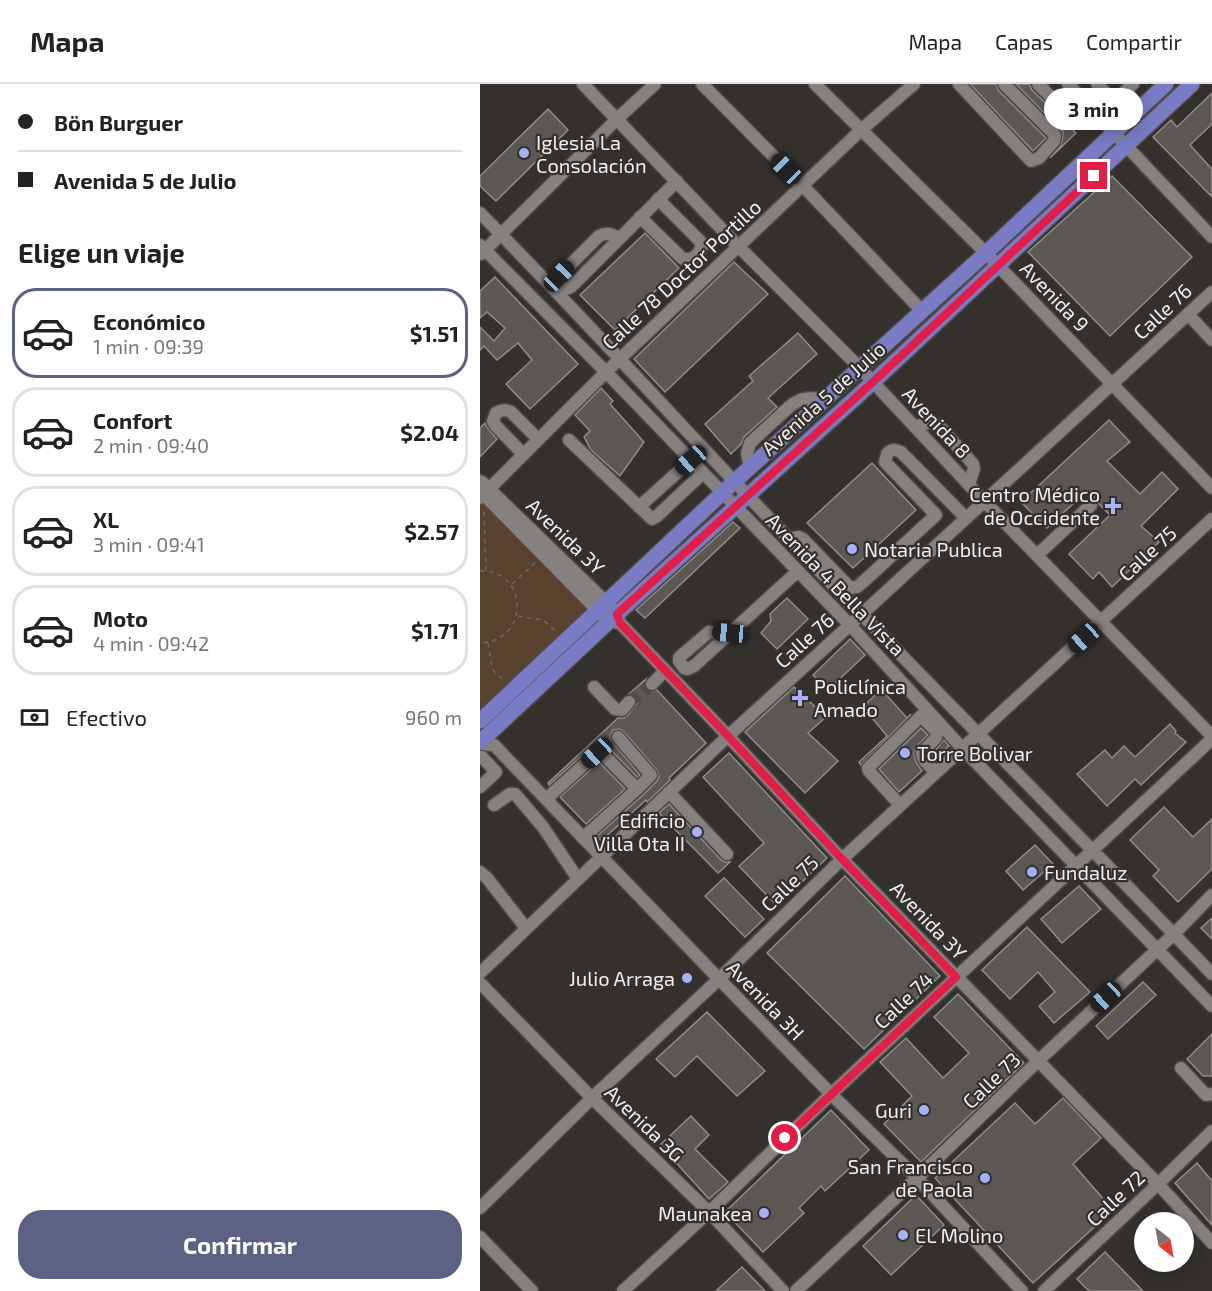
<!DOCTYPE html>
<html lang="es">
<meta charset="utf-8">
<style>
:root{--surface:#fff;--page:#f6f6f6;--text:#222;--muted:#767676;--line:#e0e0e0;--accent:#5d6284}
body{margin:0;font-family:"Exo 2",sans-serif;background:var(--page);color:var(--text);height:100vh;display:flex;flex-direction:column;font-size:22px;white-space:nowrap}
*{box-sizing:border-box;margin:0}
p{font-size:20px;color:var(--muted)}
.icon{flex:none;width:33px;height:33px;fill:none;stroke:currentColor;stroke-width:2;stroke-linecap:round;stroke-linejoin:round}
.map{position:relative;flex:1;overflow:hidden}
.panel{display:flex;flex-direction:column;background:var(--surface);width:480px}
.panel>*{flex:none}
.guide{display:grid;align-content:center;height:132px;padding:0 18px;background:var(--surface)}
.needle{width:39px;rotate:149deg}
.tools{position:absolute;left:654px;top:1128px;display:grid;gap:12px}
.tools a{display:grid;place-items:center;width:60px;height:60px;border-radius:50%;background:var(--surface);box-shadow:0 3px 15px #0003;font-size:30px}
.end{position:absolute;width:27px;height:27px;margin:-14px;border:8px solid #e11d48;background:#fff;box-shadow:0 0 0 3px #fff}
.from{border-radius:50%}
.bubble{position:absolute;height:42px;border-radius:21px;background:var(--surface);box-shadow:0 3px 15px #0003;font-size:20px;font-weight:700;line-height:42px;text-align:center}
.car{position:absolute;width:18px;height:36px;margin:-18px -9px;border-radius:8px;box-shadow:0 0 4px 2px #0007;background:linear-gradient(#222 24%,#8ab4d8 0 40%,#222 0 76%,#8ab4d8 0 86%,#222 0)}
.guide b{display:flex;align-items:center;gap:21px;height:57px;font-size:22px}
.guide b+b{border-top:2px solid var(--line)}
.guide i{width:15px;height:15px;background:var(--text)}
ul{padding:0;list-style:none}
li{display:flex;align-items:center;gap:18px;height:90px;margin:0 12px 9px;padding:0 6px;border:3px solid var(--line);border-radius:24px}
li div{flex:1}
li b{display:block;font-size:22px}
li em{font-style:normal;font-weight:700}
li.on{border-color:var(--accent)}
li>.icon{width:54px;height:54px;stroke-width:1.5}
h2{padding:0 18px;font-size:27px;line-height:72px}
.pay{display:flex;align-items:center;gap:15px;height:66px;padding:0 18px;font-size:22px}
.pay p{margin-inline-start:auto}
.button{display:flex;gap:12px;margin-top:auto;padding:12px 18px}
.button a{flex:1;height:69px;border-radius:24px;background:var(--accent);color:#fff;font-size:24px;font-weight:700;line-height:69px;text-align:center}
header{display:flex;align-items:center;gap:36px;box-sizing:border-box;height:84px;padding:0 30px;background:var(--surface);border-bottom:2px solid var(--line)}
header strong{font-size:28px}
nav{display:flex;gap:33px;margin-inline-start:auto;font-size:21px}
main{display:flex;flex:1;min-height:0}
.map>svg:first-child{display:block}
.green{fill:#58422e}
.building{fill:#5b5753;stroke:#918c87;stroke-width:1.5}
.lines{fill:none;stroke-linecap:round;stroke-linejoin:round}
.minor-tunnel{stroke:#504c49;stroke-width:12;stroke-dasharray:12 6;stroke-linecap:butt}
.minor-casing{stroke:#4f4b49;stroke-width:15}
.major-casing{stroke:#4f4b49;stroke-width:18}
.path{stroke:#6d6966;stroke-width:1.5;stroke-dasharray:4.5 4.5;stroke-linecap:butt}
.minor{stroke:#86817d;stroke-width:12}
.major{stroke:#797cc4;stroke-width:15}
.route{stroke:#e11d48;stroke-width:8}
.poi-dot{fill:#a6b1fc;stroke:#34302c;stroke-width:2}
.labels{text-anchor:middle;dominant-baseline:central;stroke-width:4.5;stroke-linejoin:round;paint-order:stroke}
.poi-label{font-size:20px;fill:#f1eeec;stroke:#34302c;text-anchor:start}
.street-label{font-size:20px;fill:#f1eeec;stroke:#34302c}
</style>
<header>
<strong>Mapa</strong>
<nav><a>Mapa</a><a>Capas</a><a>Compartir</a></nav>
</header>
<main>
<section class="panel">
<div class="guide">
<b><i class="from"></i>Bön Burguer</b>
<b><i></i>Avenida 5 de Julio</b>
</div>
<h2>Elige un viaje</h2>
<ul>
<li class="on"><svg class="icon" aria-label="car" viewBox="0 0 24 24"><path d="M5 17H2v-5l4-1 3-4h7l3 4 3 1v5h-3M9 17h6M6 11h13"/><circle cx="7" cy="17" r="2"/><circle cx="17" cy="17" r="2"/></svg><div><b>Económico</b><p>1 min · 09:39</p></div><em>$1.51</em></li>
<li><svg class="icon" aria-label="car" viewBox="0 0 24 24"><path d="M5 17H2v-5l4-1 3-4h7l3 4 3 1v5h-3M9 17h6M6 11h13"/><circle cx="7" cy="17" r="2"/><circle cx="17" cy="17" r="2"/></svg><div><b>Confort</b><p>2 min · 09:40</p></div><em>$2.04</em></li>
<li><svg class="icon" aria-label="car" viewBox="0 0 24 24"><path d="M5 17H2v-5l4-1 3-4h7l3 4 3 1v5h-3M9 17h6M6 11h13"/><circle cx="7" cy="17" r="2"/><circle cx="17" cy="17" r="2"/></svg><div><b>XL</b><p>3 min · 09:41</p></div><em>$2.57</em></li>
<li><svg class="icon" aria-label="car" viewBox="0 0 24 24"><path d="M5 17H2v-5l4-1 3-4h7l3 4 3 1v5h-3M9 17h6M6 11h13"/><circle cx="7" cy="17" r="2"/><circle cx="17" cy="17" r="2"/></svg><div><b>Moto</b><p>4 min · 09:42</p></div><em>$1.71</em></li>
</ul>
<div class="pay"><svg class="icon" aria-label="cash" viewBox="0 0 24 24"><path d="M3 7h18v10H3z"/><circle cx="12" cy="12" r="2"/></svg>Efectivo<p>960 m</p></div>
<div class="button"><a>Confirmar</a></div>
</section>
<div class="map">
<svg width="732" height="1207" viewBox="0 0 732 1207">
<rect width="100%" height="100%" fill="#34302c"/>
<path class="green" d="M0,409L120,516L0,627Z"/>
<g class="building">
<path d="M490,0H516L518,6L566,54L553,67Z"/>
<path d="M536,0H549L552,6L596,49L570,74L581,62L583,52V48Z"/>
<path d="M732,9V40L710,61L732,85V113L673,53L691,36L697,43Z"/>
<path d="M68,25L88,46L16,117L0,102V92Z"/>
<path d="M632,92L712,173L630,252L548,168Z"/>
<path d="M165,149L199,184L135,246L100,211Z"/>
<path d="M254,178L288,210L185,308L154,275Z"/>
<path d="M15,193L98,280L50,325L26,300L52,276L38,259L17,276L4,262L0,266V243L14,257L25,244L7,228L0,234V207Z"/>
<path d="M318,249L337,270L288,314L297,323L264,353L261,360L251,370L225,340L273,297L269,292Z"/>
<path d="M121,304L133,317L130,320L164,358L140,392L111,366L104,353L110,347L95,331Z"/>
<path d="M629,336L650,358L627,377L660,410L682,388L698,405L661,442L679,458L632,503L619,488L613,495L589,470L630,431L619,420L617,415L613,413L607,407L567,444L541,418Z"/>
<path d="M5,339L9,346L17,355L0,373V344Z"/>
<path d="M392,379L436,426L373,484L327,439Z"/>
<path d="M253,438L260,444L165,534L156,526Z"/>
<path d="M307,514L328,535L297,565L281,549L291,537L290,530Z"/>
<path d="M370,555L385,571L348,606L333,591Z"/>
<path d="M166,595L164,602L166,605L170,608L177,606L226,659L189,694L190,696L167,718L166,716L121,757L117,752L163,711L177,697L179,693L177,686L144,648L140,645L133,646L130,651V655L160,691L157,693L129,664L121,660L112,663L69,701L68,699L138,634H144L148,631L157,619L155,612L149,610Z"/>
<path d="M314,603L346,633L328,649L358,677L325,709L265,648Z"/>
<path d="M401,605L427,634L431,630L381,681L379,678L407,652L383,623Z"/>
<path d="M690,640L696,647L695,649L706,658L661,701L655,695L627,722L597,690L625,666L632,674L644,662L655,673Z"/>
<path d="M441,644L448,651L436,663L434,669L436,678L442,687L419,708L399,685Z"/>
<path d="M464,656L469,662L455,675L451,671Z"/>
<path d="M249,669L347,774L297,822L259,782L284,759L223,693Z"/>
<path d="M119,678L145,705L106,740L80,713Z"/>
<path d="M189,720L241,776L245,778H250L238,789L179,729Z"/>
<path d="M684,723L713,753L732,735V785L698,818L673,792L679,786L650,756Z"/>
<path d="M555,761L573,780L543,806L526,787Z"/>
<path d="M365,792L460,892L384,965L287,869Z"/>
<path d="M244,794L284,835L265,853L225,812Z"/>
<path d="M599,802L621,825L582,859L561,835Z"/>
<path d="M732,834V855L721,844Z"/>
<path d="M547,843L610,908L574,939L559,922L575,908L558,888L530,915L502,886Z"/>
<path d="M663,898L676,911L628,955L616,942Z"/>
<path d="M478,910L544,979L441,1078L404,1040L432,1012L400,978L426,954L463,994L489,969L454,933Z"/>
<path d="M227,928L285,987L257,1012L217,972L195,993L176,975Z"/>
<path d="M732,950V992H723L707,975Z"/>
<path d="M583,1014L621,1054L593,1080L633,1126L553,1199L455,1094L535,1019L555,1040Z"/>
<path d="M351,1026L389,1066L345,1107L341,1102L319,1124L324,1129L283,1168L245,1128Z"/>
<path d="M211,1032L229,1051L215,1065L248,1098L229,1115L180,1061Z"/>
<path d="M717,1079L732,1097V1141L695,1099Z"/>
<path d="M436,1111L464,1141L411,1191L383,1162Z"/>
<path d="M625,1168L663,1207H609L597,1195Z"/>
<path d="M262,1183L285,1207H236Z"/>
</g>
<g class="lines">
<path class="minor-tunnel" d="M149,618L172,600"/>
<defs>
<g id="minor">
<path d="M103,0L258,162L380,284L504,417L732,652"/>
<path d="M222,0L323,102L442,227"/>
<path d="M335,0L506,169L732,404"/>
<path d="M479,0L551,77L559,74L574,57L575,51L524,0"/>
<path d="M558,0L593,35L600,34L614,27"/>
<path d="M588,0L732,153"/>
<path d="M617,0C635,19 635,17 653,0"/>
<path d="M0,129C106,236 206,348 310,456C449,602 593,744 732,890"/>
<path d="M160,133L203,175H211L217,171L222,163L220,157L178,115"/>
<path d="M139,154C131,150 127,148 119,152L79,192L78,195V199L85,205L89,204L92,202L197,97"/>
<path d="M0,161L126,288L370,541L482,664L732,922"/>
<path d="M1,170L137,35L175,0"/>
<path d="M708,230L732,256"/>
<path d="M435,343C444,340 452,335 460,343L493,380L494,385L489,400"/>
<path d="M89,356L172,435L177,432L223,389"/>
<path d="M43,370L15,341L13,337L16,329C21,326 25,325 31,328L58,355"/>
<path d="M270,384L267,369L270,359L309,323C322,312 329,314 346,315"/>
<path d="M0,397L2,398L127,519L137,530L140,539L248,652L362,775L678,1100L732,1159"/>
<path d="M0,407L118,527L129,537L138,539"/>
<path d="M0,414L126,288L381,46L434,0"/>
<path d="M159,423L211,376"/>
<path d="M309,455L319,453L323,455L370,504L377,503L383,498L456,431L405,378L407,370C411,365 415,365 421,368L486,434"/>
<path d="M557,471L611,421"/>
<path d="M250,550L229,548L202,571L199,574V577L204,584L207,585L214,582L318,487"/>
<path d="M172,600L185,587"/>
<path d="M114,603L135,625L142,626L149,618"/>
<path d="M138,653L171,691L157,705"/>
<path d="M0,660L14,661L239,895L351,1010L437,1094L542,1207"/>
<path d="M0,673H2L16,688L0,703"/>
<path d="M189,708L247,770"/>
<path d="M66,715L117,669L120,668L123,670L157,705L103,754"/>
<path d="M14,721L30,710H35L63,743L98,795"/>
<path d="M420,721L389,687L388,684L441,632L457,648L456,654L442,668C442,677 450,682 456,688"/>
<path d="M0,788L7,794L46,844"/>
<path d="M0,889L248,652L370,541L732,208"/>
<path d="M0,899L112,1014L229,1128L303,1207"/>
<path d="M701,984L726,1011L732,1010"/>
<path d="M0,1124L112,1014L239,895L362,775L732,435"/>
<path d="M0,1153L52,1207"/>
<path d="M143,1207L229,1128L351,1010L732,655"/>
<path d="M316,1207L437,1094L558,977L694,850L732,811"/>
<path d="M564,1207L678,1100L732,1047"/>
</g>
<g id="major">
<path d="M0,637L254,398L506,169L686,0"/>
<path d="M0,658L137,530L393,298L712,0"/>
</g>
</defs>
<use href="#minor" class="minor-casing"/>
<use href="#major" class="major-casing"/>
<g class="path">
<path d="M4,428L6,487"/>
<path d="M0,487C48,485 51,557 0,559"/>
<path d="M32,500L55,479"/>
<path d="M38,532L63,536L76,547"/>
<path d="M8,559L12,585L24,597"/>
</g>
<use href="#minor" class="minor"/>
<use href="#major" class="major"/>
</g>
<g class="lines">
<path class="route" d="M305,1054L476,893L362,775L248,652L140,539L137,530L393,298L614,92"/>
</g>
<g class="poi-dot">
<circle cx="44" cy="69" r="6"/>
<path d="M630 413h6v6h6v6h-6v6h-6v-6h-6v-6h6z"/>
<circle cx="372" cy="465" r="6"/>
<path d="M317 605h6v6h6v6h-6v6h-6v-6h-6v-6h6z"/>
<circle cx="425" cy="669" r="6"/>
<circle cx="217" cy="748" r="6"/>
<circle cx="552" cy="788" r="6"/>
<circle cx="207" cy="894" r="6"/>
<circle cx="444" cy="1026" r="6"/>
<circle cx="505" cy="1094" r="6"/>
<circle cx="284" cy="1129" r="6"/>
<circle cx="423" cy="1151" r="6"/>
</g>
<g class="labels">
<g class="poi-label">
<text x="56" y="58">Iglesia La<tspan x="56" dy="23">Consolación</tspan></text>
<text x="620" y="410" text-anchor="end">Centro Médico<tspan x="620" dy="23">de Occidente</tspan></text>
<text x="384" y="465">Notaria Publica</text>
<text x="334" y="602">Policlínica<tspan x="334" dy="23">Amado</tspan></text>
<text x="437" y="669">Torre Bolivar</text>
<text x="205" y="736" text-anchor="end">Edificio<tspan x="205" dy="23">Villa Ota II</tspan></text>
<text x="564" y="788">Fundaluz</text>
<text x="195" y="894" text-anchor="end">Julio Arraga</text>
<text x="432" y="1026" text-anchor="end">Guri</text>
<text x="493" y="1082" text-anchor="end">San Francisco<tspan x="493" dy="23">de Paola</tspan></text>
<text x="272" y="1129" text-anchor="end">Maunakea</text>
<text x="435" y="1151">EL Molino</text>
</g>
<g class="street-label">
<text transform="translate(201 190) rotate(-43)">Calle 78 Doctor Portillo</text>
<text transform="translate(575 212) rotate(46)">Avenida 9</text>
<text transform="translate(682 227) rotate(-43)">Calle 76</text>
<text transform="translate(343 314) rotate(-42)">Avenida 5 de Julio</text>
<text transform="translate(457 338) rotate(47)">Avenida 8</text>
<text transform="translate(86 452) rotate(44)">Avenida 3Y</text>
<text transform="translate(667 469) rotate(-43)">Calle 75</text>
<text transform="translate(356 500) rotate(46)">Avenida 4 Bella Vista</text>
<text transform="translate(324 556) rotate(-42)">Calle 76</text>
<text transform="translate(309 799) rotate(-44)">Calle 75</text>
<text transform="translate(449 836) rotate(46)">Avenida 3Y</text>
<text transform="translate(286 916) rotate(46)">Avenida 3H</text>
<text transform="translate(423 916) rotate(-43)">Calle 74</text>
<text transform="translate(511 996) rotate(-44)">Calle 73</text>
<text transform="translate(165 1039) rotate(44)">Avenida 3G</text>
<text transform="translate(635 1114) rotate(-43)">Calle 72</text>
</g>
</g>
</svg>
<div class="tools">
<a><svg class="needle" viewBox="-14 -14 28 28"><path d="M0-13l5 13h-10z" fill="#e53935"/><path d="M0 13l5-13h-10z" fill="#767676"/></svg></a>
</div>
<i class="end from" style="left:305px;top:1054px"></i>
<i class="end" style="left:614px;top:92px"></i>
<div class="bubble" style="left:564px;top:4px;width:99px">3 min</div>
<i class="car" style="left:306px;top:85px;rotate:315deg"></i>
<i class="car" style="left:79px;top:192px;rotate:44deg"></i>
<i class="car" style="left:211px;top:376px;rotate:228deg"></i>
<i class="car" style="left:250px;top:549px;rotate:275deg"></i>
<i class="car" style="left:604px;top:554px;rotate:228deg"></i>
<i class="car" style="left:117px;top:669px;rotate:227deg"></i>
<i class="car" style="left:626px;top:913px;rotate:227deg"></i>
</div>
</main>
